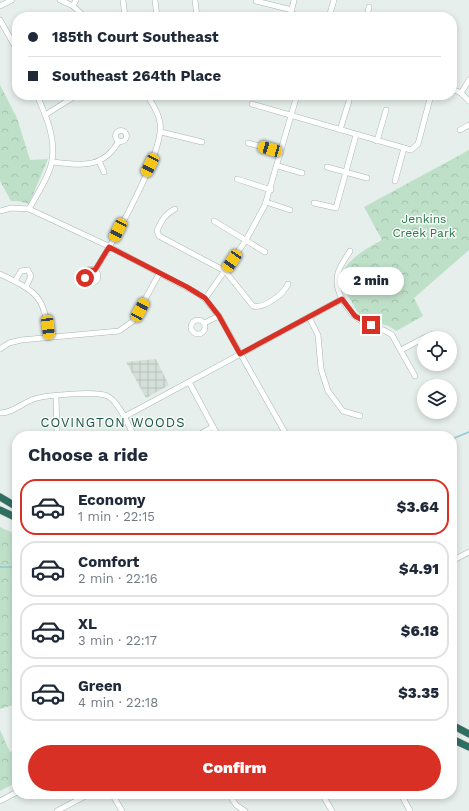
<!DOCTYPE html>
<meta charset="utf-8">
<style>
:root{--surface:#fff;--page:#f2f2f3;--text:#1f2937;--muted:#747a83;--line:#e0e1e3;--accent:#d93025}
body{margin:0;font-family:"Work Sans",sans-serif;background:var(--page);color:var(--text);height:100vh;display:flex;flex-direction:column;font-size:15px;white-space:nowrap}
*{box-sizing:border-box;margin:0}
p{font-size:13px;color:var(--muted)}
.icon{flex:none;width:22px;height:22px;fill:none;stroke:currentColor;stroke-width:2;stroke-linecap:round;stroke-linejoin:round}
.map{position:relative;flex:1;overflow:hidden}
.drawer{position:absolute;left:12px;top:431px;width:445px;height:368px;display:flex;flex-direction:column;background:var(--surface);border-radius:16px;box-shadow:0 2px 6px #0003}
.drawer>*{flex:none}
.banner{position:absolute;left:12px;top:12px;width:445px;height:88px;border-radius:16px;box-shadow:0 2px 6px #0003;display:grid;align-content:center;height:88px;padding:0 16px;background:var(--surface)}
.tools{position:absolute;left:417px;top:331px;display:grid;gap:8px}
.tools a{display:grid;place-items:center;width:40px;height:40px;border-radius:50%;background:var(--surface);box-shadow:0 2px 6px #0003;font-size:20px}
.end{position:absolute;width:18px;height:18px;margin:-9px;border:5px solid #d93025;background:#fff;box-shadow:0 0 0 2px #fff}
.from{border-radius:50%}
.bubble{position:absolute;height:28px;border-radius:14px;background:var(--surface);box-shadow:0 2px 6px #0003;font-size:13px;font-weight:800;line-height:28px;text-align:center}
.car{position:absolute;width:12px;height:24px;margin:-12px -6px;border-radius:5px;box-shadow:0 0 3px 1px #0007;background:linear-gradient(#f5c518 24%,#345 0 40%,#f5c518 0 76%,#345 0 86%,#f5c518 0)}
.banner b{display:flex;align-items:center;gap:14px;height:38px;font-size:15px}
.banner b+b{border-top:1px solid var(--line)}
.banner i{width:10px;height:10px;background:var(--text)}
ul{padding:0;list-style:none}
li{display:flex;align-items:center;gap:12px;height:56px;margin:0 8px 6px;padding:0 8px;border:2px solid var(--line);border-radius:16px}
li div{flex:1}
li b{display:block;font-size:15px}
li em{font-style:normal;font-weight:800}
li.active{border-color:var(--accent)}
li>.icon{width:36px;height:36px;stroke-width:1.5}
h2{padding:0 16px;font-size:18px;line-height:48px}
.primary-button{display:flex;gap:8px;margin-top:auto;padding:8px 16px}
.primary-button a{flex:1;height:46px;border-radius:24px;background:var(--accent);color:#fff;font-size:16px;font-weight:800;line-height:46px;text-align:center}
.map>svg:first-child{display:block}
.industrial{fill:url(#industrial-grid)}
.forest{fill:url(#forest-crowns)}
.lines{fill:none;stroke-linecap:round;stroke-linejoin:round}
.stream{stroke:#8ec9d4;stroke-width:1.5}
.minor-casing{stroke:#a8b8b2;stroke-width:6}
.highway-casing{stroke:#c2cac8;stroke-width:8}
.minor{stroke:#fff;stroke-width:5}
.highway{stroke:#2f6f62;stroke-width:7}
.route{stroke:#d93025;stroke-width:5}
.labels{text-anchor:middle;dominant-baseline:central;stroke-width:3;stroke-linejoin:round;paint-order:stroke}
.park-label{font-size:12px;fill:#2d7a4b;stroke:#f7fbf9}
.neighbourhood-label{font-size:13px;letter-spacing:1px;fill:#1f5548;stroke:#f7fbf9}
</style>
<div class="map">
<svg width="469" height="811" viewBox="0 0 469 811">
<defs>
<pattern id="industrial-grid" width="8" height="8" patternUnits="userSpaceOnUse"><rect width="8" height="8" fill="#d4dfda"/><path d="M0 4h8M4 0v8" fill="none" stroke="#b6c1bc"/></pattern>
<pattern id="forest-crowns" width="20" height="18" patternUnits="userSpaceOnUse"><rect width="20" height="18" fill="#bfe0c8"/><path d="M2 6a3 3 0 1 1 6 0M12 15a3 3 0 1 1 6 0" fill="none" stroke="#a4c1ad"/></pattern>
</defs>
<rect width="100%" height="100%" fill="#e6efeb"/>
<path class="industrial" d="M156,359L169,385L146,398L126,362Z"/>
<g class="forest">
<path d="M0,85L17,118L30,160L48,159L29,204L18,201H11L0,181Z"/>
<path d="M469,150V250L414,298L423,316L396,331C387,322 375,325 365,319C358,315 354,306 350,299C346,293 341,287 341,280C341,262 369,247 382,240L364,207Z"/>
<path d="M0,527L17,535V704L0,709Z"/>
<path d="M0,730L10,752L17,749V782L0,791Z"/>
</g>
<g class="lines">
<g class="stream">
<path d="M452,439L469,432"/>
<path d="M0,567H17"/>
</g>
<defs>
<g id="minor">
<path d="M60,0L73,6L85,17"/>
<path d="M123,0L125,17"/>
<path d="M155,0L157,17"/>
<path d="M195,0L197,17"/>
<path d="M256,1L292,10"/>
<path d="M0,6L12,0"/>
<path d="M73,6L76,0"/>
<path d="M290,17L294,0"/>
<path d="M329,17L334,0"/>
<path d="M367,17L369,7"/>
<path d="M0,20L17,50"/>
<path d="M452,89L461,93L469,101"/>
<path d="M461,93L469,80"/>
<path d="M389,97L390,95"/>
<path d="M252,104L411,150L418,144L431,95"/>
<path d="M45,115L77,95"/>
<path d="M340,130L349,101"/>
<path d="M460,130L469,125"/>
<circle cx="121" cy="136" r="5.5"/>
<path d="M161,132L202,142"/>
<path d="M377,141L386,110"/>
<path d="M248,143L281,152"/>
<path d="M99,161L104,172"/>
<path d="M52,162C81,165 102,170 119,141"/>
<path d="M278,166L302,173"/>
<path d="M327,167L367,178"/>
<path d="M237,179L271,190"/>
<path d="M395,181L404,148"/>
<path d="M266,202L290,210"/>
<path d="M314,203L336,208L356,135"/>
<path d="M29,209C37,194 49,177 52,161C56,138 46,116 37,95"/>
<path d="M175,209C165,214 161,221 157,231L159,236L225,271L253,306C264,309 284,294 288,284"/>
<path d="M0,211L11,208L29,209L104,244L197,293L205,299L219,316L287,436"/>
<path d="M214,221L265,252"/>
<path d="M350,251C346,258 340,265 338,273C333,289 347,312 361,321C371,327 382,327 392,335L415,376"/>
<circle cx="91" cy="276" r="7"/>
<path d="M95,270C112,244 165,151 160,123C159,113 152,103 147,95"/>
<path d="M0,274C37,292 44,295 49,337"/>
<path d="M15,281L21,271L28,270L31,276L26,287"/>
<path d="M205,299L246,240L265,205L297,95"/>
<path d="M309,317L318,335L321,369L328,391L343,411L360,416"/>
<circle cx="198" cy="327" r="7"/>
<path d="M204,323L219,316"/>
<path d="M424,338L433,334"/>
<path d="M0,349L9,343L21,340L119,331L133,321L159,274"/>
<path d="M401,350L424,338"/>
<path d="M189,382L218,436"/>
<path d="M56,397L57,434"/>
<path d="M0,413C13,413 22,403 34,399C45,395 97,391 107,396C118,400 129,426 134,436"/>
<path d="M124,417L342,299"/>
<path d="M202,433L213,427"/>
<path d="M51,436L55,434L61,436"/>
<path d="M452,561L469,552"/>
<path d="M112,794L122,811"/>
<path d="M229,794L236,805L245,811"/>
<path d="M322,794L332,811"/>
<path d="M401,794L410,811"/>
<path d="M0,801L17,792"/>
<path d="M57,811L89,794"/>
</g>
<g id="highway">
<path d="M0,497L17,507"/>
<path d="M0,510L17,518"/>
<path d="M452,725L469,734"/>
<path d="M452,739L469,747"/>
</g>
</defs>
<use href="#minor" class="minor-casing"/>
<use href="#highway" class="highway-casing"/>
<use href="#minor" class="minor"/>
<use href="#highway" class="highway"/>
</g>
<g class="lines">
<path class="route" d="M85,278L87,270H95L109,247L187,287L205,298L219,316L240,354L342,299L355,316L371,325"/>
</g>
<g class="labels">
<g class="park-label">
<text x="424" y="219">Jenkins<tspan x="424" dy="14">Creek Park</tspan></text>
</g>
<g class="neighbourhood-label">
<text x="113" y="422">COVINGTON WOODS</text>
</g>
</g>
</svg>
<div class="tools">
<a><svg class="icon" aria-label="locate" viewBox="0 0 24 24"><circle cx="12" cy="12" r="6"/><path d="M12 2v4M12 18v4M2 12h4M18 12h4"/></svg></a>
<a><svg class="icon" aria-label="layers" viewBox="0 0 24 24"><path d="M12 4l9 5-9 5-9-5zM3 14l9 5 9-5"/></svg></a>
</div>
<i class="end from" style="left:85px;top:278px"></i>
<i class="end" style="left:371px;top:325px"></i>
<div class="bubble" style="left:338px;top:267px;width:66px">2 min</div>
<i class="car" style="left:270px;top:149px;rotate:286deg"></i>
<i class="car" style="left:150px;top:165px;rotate:206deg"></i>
<i class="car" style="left:118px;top:230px;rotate:206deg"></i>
<i class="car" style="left:232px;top:261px;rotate:214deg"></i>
<i class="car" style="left:140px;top:310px;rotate:28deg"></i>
<i class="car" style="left:48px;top:327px;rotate:173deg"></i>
<div class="banner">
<b><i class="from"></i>185th Court Southeast</b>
<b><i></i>Southeast 264th Place</b>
</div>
<section class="drawer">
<h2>Choose a ride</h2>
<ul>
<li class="active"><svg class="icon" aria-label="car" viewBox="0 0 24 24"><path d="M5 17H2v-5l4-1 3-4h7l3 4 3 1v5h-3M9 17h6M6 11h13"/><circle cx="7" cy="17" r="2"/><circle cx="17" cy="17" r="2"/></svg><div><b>Economy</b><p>1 min · 22:15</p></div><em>$3.64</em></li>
<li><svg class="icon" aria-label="car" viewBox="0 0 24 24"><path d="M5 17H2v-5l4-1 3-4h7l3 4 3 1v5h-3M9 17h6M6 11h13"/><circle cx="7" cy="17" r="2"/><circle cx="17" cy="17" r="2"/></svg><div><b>Comfort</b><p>2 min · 22:16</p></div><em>$4.91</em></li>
<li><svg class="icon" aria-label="car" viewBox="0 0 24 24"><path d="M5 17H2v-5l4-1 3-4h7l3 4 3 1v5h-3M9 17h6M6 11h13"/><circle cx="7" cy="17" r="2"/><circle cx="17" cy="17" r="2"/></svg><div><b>XL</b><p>3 min · 22:17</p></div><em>$6.18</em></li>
<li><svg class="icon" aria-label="car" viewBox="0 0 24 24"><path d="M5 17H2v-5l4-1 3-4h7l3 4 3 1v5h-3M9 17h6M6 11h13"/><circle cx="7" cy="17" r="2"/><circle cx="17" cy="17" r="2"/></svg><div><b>Green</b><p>4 min · 22:18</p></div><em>$3.35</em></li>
</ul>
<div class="primary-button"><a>Confirm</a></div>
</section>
</div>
